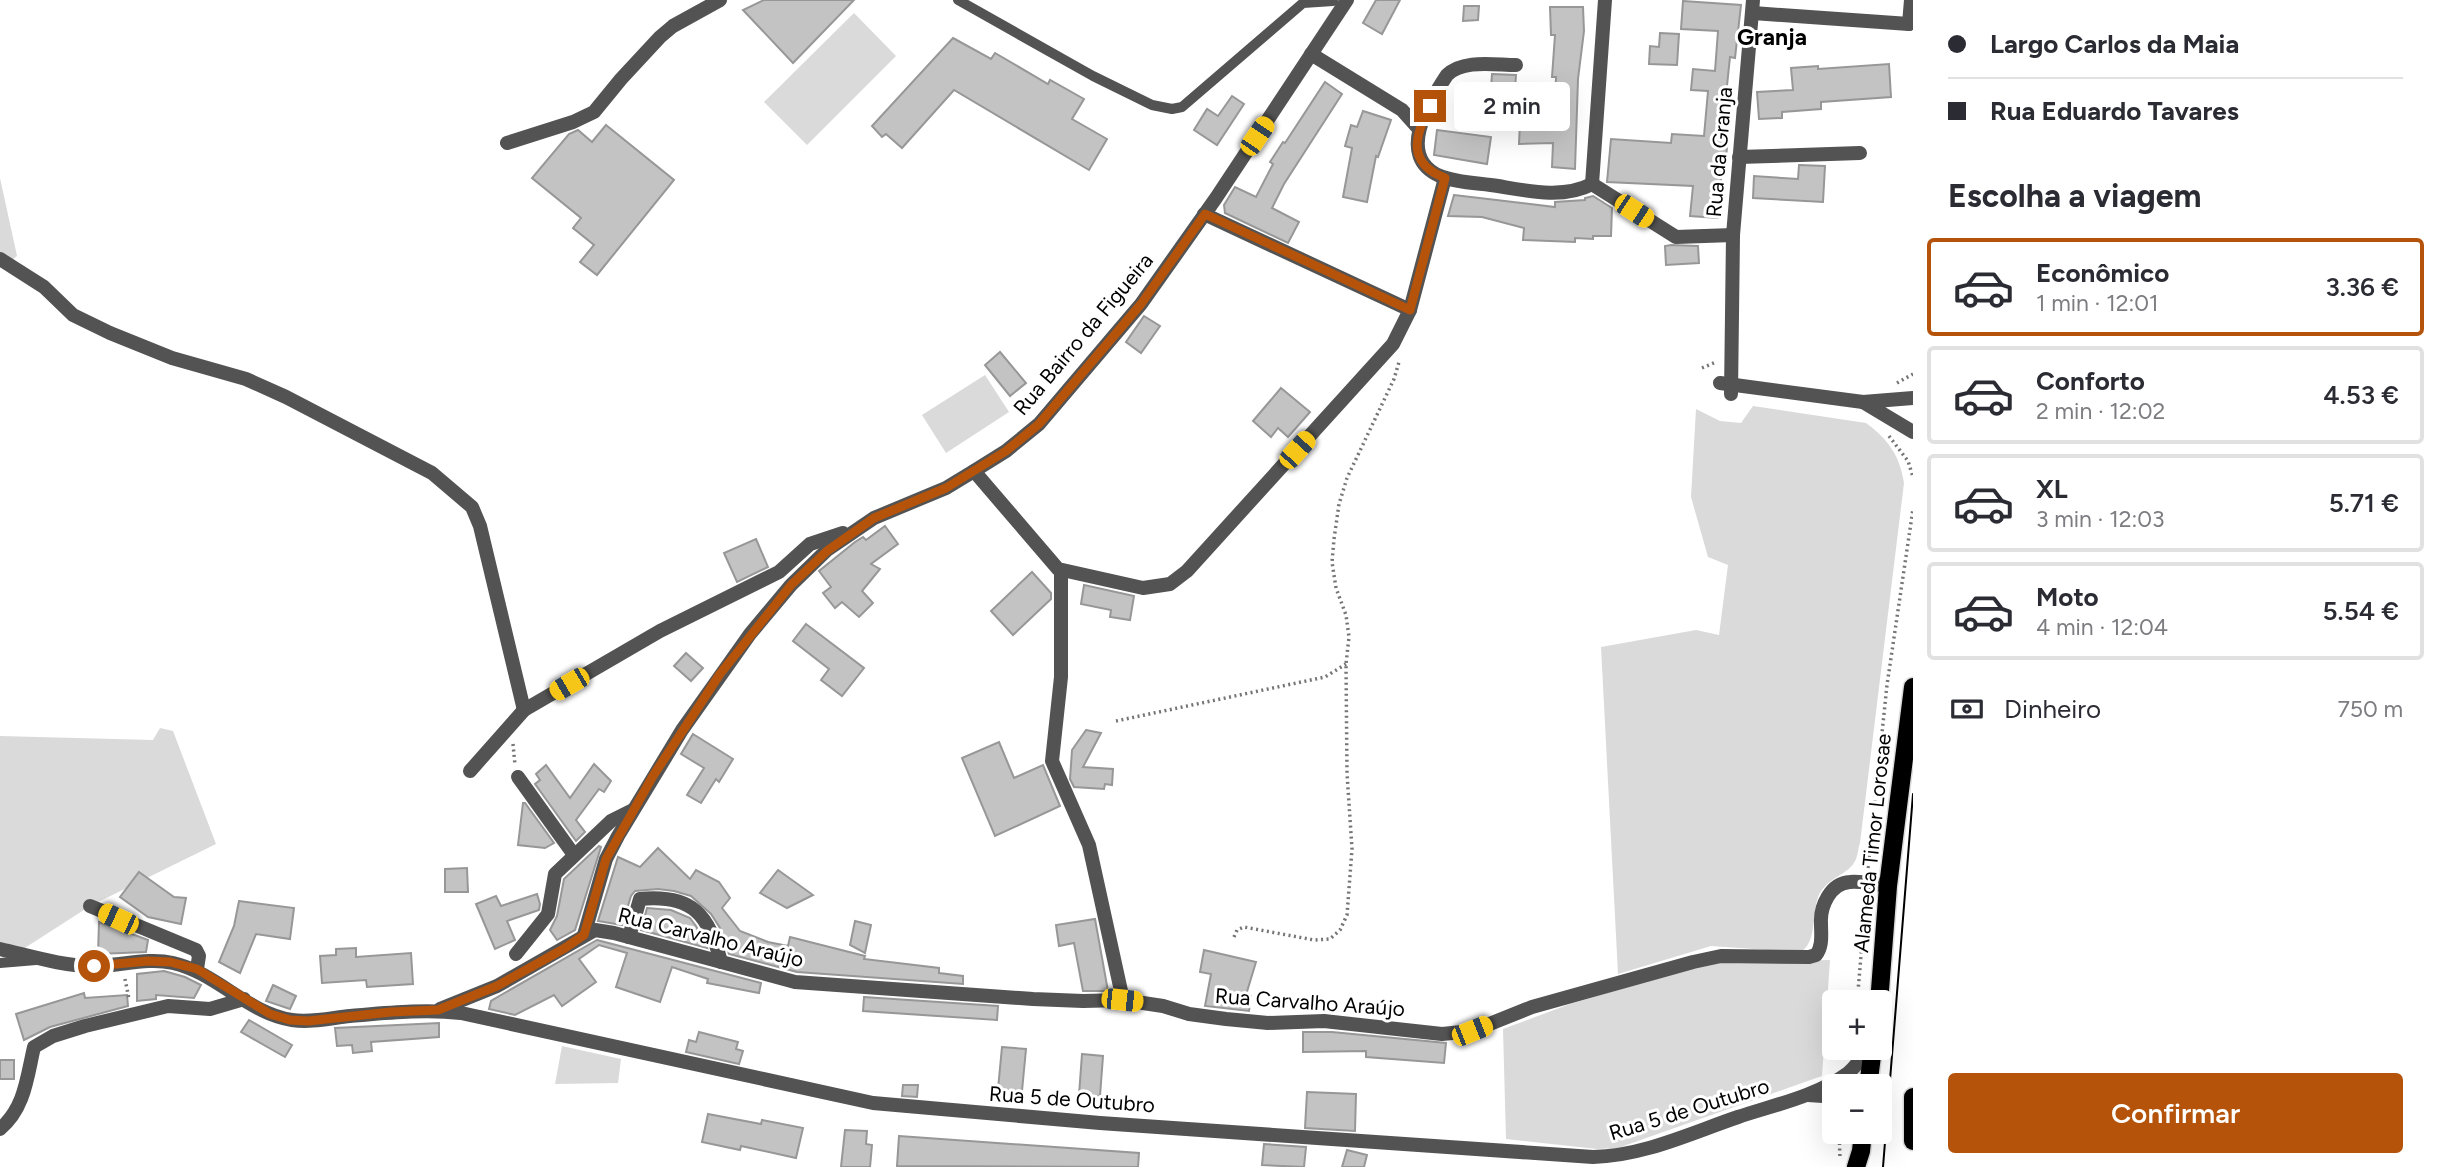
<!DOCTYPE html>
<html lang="pt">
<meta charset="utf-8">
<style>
:root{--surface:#fff;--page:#f7f7f7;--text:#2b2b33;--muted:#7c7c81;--line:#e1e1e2;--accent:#b45309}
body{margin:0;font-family:Figtree,sans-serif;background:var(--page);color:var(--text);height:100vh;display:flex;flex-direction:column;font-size:26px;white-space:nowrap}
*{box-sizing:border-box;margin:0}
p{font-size:23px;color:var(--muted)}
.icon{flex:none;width:38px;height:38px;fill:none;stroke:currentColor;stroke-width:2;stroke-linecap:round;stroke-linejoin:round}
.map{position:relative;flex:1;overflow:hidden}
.panel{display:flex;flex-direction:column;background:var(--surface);width:525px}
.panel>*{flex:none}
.guide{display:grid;align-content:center;height:154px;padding:0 35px;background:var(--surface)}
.controls{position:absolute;left:1822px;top:990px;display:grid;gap:14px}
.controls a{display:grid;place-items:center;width:70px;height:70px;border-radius:7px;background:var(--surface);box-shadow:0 7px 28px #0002;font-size:35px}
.end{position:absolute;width:32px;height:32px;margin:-16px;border:9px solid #b45309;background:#fff;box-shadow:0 0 0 4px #fff}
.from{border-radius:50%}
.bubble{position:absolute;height:49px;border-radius:7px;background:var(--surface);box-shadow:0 7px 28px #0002;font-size:23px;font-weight:600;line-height:49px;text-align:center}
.car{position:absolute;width:21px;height:42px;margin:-21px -10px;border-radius:9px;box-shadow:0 0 5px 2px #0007;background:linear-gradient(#f5c518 24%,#345 0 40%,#f5c518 0 76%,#345 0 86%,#f5c518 0)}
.guide b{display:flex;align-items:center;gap:24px;height:66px;font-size:26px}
.guide b+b{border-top:2px solid var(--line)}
.guide i{width:18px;height:18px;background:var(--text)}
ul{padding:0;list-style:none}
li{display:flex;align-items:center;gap:21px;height:98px;margin:0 14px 10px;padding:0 21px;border:4px solid var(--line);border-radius:7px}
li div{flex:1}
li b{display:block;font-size:26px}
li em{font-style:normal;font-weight:600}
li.active{border-color:var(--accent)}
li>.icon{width:63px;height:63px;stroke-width:1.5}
h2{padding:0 35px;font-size:32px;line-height:84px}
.pay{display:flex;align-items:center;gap:18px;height:77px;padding:0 35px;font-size:26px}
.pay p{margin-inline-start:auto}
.cta{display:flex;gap:14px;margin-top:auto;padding:14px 35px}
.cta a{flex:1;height:80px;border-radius:7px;background:var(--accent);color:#fff;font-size:28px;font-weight:600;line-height:80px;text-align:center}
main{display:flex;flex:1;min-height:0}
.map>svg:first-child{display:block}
.green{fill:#dadada}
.building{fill:#c3c3c3;stroke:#979797;stroke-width:2}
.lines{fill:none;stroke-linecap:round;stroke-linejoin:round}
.primary-casing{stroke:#dbdbdb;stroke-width:21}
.path{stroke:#757575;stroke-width:3.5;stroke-dasharray:2 3.5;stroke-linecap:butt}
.service{stroke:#535353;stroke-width:10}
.pedestrian{stroke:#535353;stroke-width:14}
.minor{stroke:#535353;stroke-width:14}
.primary{stroke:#000;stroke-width:18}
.tram{stroke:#000;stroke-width:2}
.route{stroke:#b45309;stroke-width:9}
.labels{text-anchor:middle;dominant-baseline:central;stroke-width:6;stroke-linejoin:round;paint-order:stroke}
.street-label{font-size:21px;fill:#000;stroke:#fff}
.neighbourhood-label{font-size:23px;font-weight:bold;fill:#000;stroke:#fff}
</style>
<main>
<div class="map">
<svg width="1913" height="1167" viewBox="0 0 1913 1167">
<rect width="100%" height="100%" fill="#fff"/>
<g class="green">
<path d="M854,13L896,56L807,145L764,102Z"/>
<path d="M0,178L17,256L8,263L0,259Z"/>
<path d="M985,375L1009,412L946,453L922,415Z"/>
<path d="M1753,406L1866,423C1888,439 1900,456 1904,483L1860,843C1858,848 1858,855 1856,859C1849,876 1827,876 1818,897C1812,913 1817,944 1800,952L1711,946L1618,974L1601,647L1696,630L1719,635L1728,565L1708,557L1691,497L1696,409L1720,421L1741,423Z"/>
<path d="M160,728L173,731L216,844L90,906L17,953L0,949V736L153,740Z"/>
<path d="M1830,960L1822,1076L1618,1148L1597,1149L1506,1139L1503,1029L1570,1004L1696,967L1720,962Z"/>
<path d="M562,1046L621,1059L618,1083L555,1084Z"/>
</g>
<g class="building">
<path d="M764,0H854L793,63L743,10Z"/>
<path d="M1376,0H1400L1382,34L1363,23Z"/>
<path d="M1683,1L1741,5L1735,58L1730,57L1725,105H1728L1725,138L1728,139L1725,165H1722L1718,218L1690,216L1693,186L1607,182L1611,139L1671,143L1672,134L1704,136L1708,91L1691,90L1693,69L1715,71L1718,31L1681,29Z"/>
<path d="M1464,6H1479L1478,20L1463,21Z"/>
<path d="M1550,7H1583L1584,31L1578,79L1575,169L1552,167L1553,143L1519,144L1520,123L1554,124L1556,77H1552L1555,35H1551Z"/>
<path d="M1660,33L1679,34L1677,65L1649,64L1650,46L1659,47Z"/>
<path d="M953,38L991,59L995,53L1048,84L1050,80L1084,99L1072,119L1107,139L1089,170L954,90L902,148L886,134L882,137L872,126Z"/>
<path d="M1889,64L1891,97L1821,102V109L1782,112V118L1759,119L1757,92L1793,90L1791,68L1818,66V69Z"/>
<path d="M1492,74L1516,75L1514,104L1490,102Z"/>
<path d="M1325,82L1342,94L1284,184L1272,208L1299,222L1288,243L1225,213L1224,205L1235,187L1256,197L1273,164L1270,162L1283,142L1285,143Z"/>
<path d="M1232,96L1244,104L1217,145L1194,130L1207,109L1218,116Z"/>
<path d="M1363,111L1391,120L1378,157L1376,156L1367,202L1343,197L1352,148L1345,146L1351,125L1357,127Z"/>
<path d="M606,125L674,180L597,275L580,262L594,245L573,228L581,218L532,178L569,134L578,130L592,142Z"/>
<path d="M1437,130L1491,137L1487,164L1434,155Z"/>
<path d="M1799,165L1825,166L1823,202L1753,198L1754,176L1798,179Z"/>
<path d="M1454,195L1555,207V202L1585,200V198L1593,196L1612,208L1611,236H1593V239L1575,238V242L1523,240L1524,228L1482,217L1448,216Z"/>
<path d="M1671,245L1698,246L1699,263L1666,265L1665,246Z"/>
<path d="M1144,316L1160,326L1141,353L1126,342Z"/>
<path d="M1000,352L1026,383L1010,396L985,365Z"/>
<path d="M1281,388L1310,412L1288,437L1278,428L1271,437L1253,421Z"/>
<path d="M885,526L898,544L871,564L880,569L862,591L873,603L859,617L842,602L835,608L823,593L831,587L819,571L855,542L863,537L866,540Z"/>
<path d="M756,539L768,567L737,582L724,553Z"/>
<path d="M1032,572L1051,593V599L1013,635L991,611Z"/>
<path d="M1084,585L1134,596L1130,620L1110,617L1111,610L1081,604Z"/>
<path d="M806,624L864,668L842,696L821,680L829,669L793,641Z"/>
<path d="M686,653L703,668L691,681L674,666Z"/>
<path d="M1086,730L1101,733L1083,767L1113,769L1112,785L1105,784L1104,789L1074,787L1070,779L1072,750Z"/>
<path d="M693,734L733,759L719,782L716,779L701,803L687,795L704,768L681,754Z"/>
<path d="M999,742L1014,778L1043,765L1060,806L995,836L962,758Z"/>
<path d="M594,764L611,781L604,792L599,789L576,820L585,832L576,841L535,784L540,780L536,774L546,765L570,798Z"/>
<path d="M523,803H525L554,843L545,848L518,845Z"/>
<path d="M599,846L601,847L575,930L557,940L550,930L557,916L564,879Z"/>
<path d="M658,848L690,879L696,870L719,882L730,898L722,908L740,931L768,942L788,946L790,937L865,956L864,959L939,968V973L963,976V984L797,972L729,954L720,928L711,914L691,896L674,891L658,889L635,891L631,896L622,925L598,921L618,857L640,867Z"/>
<path d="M467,868L468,892H445V869Z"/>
<path d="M778,870L813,895L787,908L760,893Z"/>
<path d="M139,872L174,897L186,898L181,924L148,917L120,897Z"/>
<path d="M537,894L540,904L539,910L507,921L515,940L495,949L476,904L496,896L501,906Z"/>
<path d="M239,901L294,908L290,939L256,934L240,973L219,962L234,926Z"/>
<path d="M647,908L671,910L690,918L696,926L707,948L641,930Z"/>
<path d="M1095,919L1108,991H1083L1074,943L1059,946L1056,925Z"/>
<path d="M855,921L871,925L865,953L850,945Z"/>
<path d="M99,922L148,940L146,952L98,954Z"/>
<path d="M597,940L761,983L759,993L707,983L708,979L672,967L660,1002L616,987L627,953L599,945L579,959L596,982L562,1006L554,995L515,1015L489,1009L491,1001L501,995Z"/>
<path d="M356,948V957L411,953L413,984L367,987L366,980L322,983L320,956L336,955V949Z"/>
<path d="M1204,950L1256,962L1246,995L1251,996L1249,1011L1205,1006L1211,974L1200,972Z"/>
<path d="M164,971L185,977L201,985L194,998L156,995V999L137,1001V974Z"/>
<path d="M273,985L296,996L290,1009L266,1001Z"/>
<path d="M84,993L85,998L127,995L128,1006L50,1027L24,1040L16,1014Z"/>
<path d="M864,997L998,1006L997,1020L863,1011Z"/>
<path d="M249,1020L292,1045L285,1057L241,1032Z"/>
<path d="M439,1023V1037L371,1042L372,1051L353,1053L352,1045L337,1046L335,1028Z"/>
<path d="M699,1032L738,1042L736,1049L743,1051L739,1064L686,1052L689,1040L696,1042Z"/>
<path d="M1303,1032H1332L1446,1043L1444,1063L1366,1057V1051L1303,1052Z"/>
<path d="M1002,1047L1026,1049L1022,1091L998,1089Z"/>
<path d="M1082,1054L1103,1056L1100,1096L1079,1095Z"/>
<rect x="0" y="1060" width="14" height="19"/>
<path d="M903,1085H918L917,1097L902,1096Z"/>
<path d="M1307,1092L1356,1094L1355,1131L1305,1128Z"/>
<path d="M708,1114L761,1124L762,1120L803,1128L796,1158L741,1146L740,1150L702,1142Z"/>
<path d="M845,1130L867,1131L866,1144L872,1145L870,1167H841Z"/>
<path d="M899,1136L1139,1153L1138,1167L897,1166Z"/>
<path d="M1264,1144L1306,1147L1304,1167L1262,1165Z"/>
<path d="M1347,1150L1367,1155L1364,1167H1342Z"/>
</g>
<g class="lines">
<defs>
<g id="primary">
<path d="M1879,1003L1888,886L1913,687"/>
<path d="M1868,1087L1873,1048"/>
<path d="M1913,1097V1141"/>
<path d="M1856,1167L1861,1151L1863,1132"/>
</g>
</defs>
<use href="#primary" class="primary-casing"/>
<g class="path">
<path d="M1702,368L1716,362"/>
<path d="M1897,383L1913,374"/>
<path d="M1889,436L1908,461L1913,477"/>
<path d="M1116,721L1325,677L1346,664"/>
<path d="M513,744L515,765"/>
<path d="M1868,868L1887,685L1913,509"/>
<path d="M1234,937L1237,930L1244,927L1314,940L1330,939L1340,930L1347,915L1352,849L1347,773L1346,664L1349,637L1346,615L1336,588L1332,562L1334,539L1339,504L1347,478L1394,379L1399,362"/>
<path d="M125,979L129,999"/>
<path d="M1857,1003L1866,897"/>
<path d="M1839,1132L1840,1158"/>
</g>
<g class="service">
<path d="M958,0L1093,76L1152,105L1172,109L1182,107L1303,3L1333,1"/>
<path d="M0,963L36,960"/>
</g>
<g class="pedestrian">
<path d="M1909,24L1911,0"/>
<path d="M518,777L574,855"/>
<path d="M629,937L640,899C693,894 709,915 721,962"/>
<path d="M516,954L548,914L555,874L611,821L633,810"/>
</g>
<g class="minor">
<path d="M1753,13L1909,24"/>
<path d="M1311,54L1402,110L1419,129"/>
<path d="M1516,65C1495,65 1463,59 1447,75C1429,102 1395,157 1440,176C1457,183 1479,183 1498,186C1528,191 1564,199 1592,184L1605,0"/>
<path d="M507,143L573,122L594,112L621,79L660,37L673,26L720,0"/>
<path d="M1739,157L1860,153"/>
<path d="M1592,184L1676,237L1733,235"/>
<path d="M1204,214L1410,310"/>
<path d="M0,259L44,287L73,315L110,333L172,358L246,379L286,397L432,473L472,507L480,526L524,710"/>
<path d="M1720,383L1863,402"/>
<path d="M1731,394L1733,235L1753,0"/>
<path d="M1913,398L1863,402L1913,432"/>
<path d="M974,471L1058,569L1143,588L1170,584L1187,571L1393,344L1410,310L1445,178"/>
<path d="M1061,571V677L1052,761L1089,845L1123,1000"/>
<path d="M470,771L524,710L660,631L779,572L810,544L843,533"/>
<path d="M90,906L196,950L199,956L197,969"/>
<path d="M584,935L606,859L618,836L682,730L750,634L791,585L827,550L874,518L946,488L974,471L1006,451L1039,424L1141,304L1216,198L1347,0"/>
<path d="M0,949C31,956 62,966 94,966C120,966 148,957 173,963C217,973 247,1013 292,1020C311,1023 331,1018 350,1016C387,1013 424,1009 461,1013L873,1103L1100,1123L1593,1157C1643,1156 1691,1133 1738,1117C1774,1105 1817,1096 1848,1073C1856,1067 1862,1057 1868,1048"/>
<path d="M440,1009L497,986L595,930L614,933L795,982L1033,999L1083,1001L1123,1000L1163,1006L1189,1014L1226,1019L1268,1023L1324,1021L1442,1034L1472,1031L1532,1007L1693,962L1721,956L1809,957L1816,955C1823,946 1821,935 1821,923C1820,907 1830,883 1850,882C1862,881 1876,884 1888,886"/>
<path d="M1808,1095L1823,1096L1834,1101"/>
<path d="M0,1129C25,1108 27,1077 34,1047L53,1036L85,1026L168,1006L210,1009L244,999"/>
</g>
<use href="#primary" class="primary"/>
<path class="tram" d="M1883,1167L1913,794"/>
</g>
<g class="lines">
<path class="route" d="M94,966L148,961L170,962L197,969L270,1014L290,1020L308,1021L391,1012L438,1010L497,986L565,948L584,935L606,859L653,776L720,674L791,585L827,551L874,518L946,488L1006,451L1039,424L1141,304L1205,214L1410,310L1445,178C1406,163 1415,135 1430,106"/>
</g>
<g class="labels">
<g class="street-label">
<text transform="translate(1719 152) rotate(-85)">Rua da Granja</text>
<text transform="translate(1083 334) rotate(-50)">Rua Bairro da Figueira</text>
<text transform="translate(1872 843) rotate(-84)">Alameda Timor Lorosae</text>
<text transform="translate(711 937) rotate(14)">Rua Carvalho Araújo</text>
<text transform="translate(1310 1002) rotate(4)">Rua Carvalho Araújo</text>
<text transform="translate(1072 1099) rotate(4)">Rua 5 de Outubro</text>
<text transform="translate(1689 1109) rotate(-17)">Rua 5 de Outubro</text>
</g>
<g class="neighbourhood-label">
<text x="1772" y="37">Granja</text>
</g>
</g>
</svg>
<div class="controls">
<a>+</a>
<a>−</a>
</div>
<i class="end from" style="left:94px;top:966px"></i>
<i class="end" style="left:1430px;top:106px"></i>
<div class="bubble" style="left:1454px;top:82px;width:116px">2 min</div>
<i class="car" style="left:1257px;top:136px;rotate:34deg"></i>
<i class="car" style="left:1634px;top:211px;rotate:123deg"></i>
<i class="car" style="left:1297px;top:450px;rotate:42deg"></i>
<i class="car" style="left:569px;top:684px;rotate:240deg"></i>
<i class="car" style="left:118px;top:919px;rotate:295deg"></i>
<i class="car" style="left:1122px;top:1000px;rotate:96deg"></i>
<i class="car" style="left:1472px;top:1031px;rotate:68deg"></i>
</div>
<section class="panel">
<div class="guide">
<b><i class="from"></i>Largo Carlos da Maia</b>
<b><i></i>Rua Eduardo Tavares</b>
</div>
<h2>Escolha a viagem</h2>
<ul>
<li class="active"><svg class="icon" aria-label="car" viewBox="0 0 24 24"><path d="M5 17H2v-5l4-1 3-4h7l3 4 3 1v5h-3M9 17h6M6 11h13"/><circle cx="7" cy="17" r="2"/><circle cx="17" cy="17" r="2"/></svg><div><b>Econômico</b><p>1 min · 12:01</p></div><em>3.36 €</em></li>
<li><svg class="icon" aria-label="car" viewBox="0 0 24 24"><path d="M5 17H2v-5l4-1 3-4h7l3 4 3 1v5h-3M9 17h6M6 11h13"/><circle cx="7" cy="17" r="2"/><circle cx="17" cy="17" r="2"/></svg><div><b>Conforto</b><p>2 min · 12:02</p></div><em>4.53 €</em></li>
<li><svg class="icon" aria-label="car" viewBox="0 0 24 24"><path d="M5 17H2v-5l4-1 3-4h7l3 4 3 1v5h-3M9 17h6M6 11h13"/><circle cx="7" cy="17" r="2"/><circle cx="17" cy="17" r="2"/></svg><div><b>XL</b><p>3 min · 12:03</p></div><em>5.71 €</em></li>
<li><svg class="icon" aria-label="car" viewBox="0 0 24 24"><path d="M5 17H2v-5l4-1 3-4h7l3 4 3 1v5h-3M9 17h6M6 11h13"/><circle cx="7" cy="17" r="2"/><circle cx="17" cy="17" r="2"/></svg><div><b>Moto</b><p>4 min · 12:04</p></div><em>5.54 €</em></li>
</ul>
<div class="pay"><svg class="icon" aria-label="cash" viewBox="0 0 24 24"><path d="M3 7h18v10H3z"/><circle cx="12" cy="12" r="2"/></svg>Dinheiro<p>750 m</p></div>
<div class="cta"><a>Confirmar</a></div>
</section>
</main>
